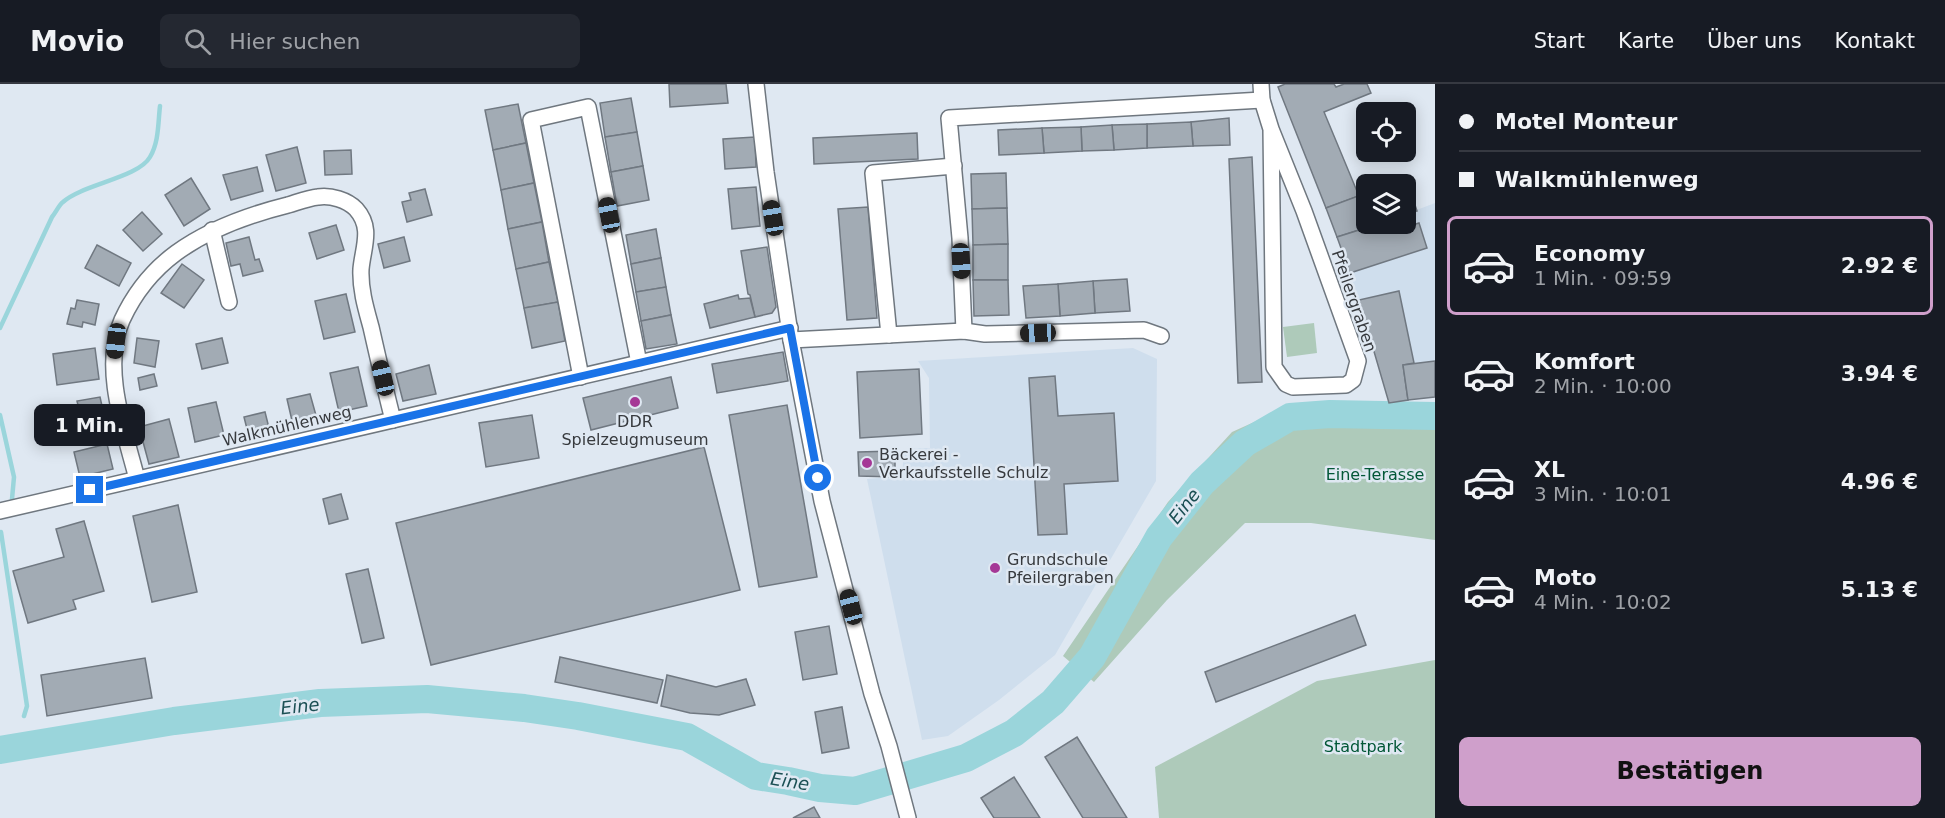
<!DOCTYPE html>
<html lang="de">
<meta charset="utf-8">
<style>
:root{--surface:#171b24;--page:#242831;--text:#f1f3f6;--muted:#9ea1a6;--line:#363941;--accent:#cf9fcb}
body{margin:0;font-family:"DejaVu Sans",sans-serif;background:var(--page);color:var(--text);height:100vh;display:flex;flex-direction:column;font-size:22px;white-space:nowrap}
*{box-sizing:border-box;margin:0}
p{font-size:20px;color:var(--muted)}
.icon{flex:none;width:33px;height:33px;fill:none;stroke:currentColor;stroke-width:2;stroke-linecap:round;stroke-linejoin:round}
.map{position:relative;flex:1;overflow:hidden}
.details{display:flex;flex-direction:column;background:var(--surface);width:510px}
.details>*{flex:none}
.banner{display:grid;align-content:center;height:132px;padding:0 24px;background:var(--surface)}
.buttons{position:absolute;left:1356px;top:18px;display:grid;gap:12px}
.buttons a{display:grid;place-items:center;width:60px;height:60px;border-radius:9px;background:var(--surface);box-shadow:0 3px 15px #0003;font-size:30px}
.end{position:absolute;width:27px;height:27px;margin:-14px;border:8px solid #1a73e8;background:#fff;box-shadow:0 0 0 3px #fff}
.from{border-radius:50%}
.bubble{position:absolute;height:42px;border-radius:9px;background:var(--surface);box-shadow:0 3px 15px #0003;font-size:20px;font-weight:800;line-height:42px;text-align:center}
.car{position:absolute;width:18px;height:36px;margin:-18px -9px;border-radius:8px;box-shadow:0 0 4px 2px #0007;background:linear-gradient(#222 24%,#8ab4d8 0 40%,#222 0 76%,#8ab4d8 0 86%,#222 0)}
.banner b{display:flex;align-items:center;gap:21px;height:57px;font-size:22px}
.banner b+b{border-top:2px solid var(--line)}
.banner i{width:15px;height:15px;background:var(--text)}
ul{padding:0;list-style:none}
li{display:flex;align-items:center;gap:18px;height:99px;margin:0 12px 9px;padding:0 12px;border:3px solid transparent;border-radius:9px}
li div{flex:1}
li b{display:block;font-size:22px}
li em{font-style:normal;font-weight:800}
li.selected{border-color:var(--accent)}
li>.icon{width:54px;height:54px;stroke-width:1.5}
.cta{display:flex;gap:12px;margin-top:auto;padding:12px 24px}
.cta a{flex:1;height:69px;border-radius:9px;background:var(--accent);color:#111;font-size:24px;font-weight:800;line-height:69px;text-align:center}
header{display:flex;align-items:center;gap:36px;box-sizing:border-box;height:84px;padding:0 30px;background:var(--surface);border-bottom:2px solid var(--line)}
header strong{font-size:28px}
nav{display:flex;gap:33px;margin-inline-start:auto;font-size:21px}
.search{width:420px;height:54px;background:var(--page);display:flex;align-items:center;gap:15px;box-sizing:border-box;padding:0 21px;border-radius:9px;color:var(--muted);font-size:22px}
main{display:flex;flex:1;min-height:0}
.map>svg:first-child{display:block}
.built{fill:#cfdeed}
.green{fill:#aecaba}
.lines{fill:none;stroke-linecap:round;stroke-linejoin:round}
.stream{stroke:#9ad5db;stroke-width:4.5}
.river{stroke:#9ad5db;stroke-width:28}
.building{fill:#a2abb4;stroke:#707881;stroke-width:1.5}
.street-casing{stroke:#6f777f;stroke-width:18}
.street{stroke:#fff;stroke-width:15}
.route{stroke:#1a73e8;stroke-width:8}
.poi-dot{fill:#a53896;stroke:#dfe8f2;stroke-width:2}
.labels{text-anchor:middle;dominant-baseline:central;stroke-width:5;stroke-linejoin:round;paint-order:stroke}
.street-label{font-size:16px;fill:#373a3e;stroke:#dfe8f2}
.poi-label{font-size:16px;fill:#373a3e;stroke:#dfe8f2;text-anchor:start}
.park-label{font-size:16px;fill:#025737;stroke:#dfe8f2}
.water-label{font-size:18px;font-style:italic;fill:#1b4f54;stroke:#dfe8f2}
</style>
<header>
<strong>Movio</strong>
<div class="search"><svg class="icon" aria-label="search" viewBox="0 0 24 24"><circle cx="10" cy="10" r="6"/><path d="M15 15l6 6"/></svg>Hier suchen</div>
<nav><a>Start</a><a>Karte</a><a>Über uns</a><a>Kontakt</a></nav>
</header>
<main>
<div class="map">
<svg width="1435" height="734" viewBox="0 0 1435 734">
<rect width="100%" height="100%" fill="#dfe8f2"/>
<g class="built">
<path d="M1435,119V313L1389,319L1359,216L1337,153L1378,140H1406V130Z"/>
<path d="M1133,264L1157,275L1156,397L1055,571L999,616L948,652L922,656L867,395L902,392L904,365L930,364L929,294L918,277Z"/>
</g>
<g class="green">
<path d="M1314,239L1317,269L1287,273L1283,243Z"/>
<path d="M1285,324L1398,335L1435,332V456L1311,439H1245L1167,516L1094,598L1063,572L1168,418L1232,348Z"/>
<path d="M1435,576V734H1159L1155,683L1317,597Z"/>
</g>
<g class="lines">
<g class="stream">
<path d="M0,244L52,133C56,128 59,121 63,118C83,100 138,94 150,73C159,58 158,39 160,22"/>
<path d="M0,331L14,393L12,415"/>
<path d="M1,448L27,622L24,632"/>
</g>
<path class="river" d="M0,666L174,637L320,619L427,615L524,624L578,632L687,653L756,692L788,697L820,704L855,707L966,674L1014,649L1053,618L1092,573L1159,453L1202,399L1245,359L1290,333L1330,330L1435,332"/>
</g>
<g class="building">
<path d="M669,0H726L728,19L670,23Z"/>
<path d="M1285,0H1334L1336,3L1344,0H1367L1371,9L1324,28L1359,112L1326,124L1278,3Z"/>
<path d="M631,14L637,48L605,53L600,19Z"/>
<path d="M518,20L526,59L493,66L485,26Z"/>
<path d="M1229,34L1230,61L1193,62L1191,38Z"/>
<path d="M1191,38L1193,62L1147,64V40Z"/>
<path d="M1147,40V64L1114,66L1112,41Z"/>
<path d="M1112,41L1114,66L1082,67L1081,43Z"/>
<path d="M1081,43L1082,67L1044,69L1042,44Z"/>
<path d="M1042,44L1044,69L999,71L998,46Z"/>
<path d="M637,48L643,82L611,88L605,53Z"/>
<path d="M917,49L918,75L814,80L813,54Z"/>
<path d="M755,53L756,83L725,85L723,55Z"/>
<path d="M526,59L534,99L501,106L493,66Z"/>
<path d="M297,63L306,99L276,107L266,71Z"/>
<path d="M351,66L352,90L325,91L324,67Z"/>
<path d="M1252,73L1262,298L1238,299L1229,75Z"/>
<path d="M643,82L649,116L617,122L611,88Z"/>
<path d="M257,83L263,107L231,116L223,91Z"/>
<path d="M1006,89L1007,124L972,125L971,90Z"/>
<path d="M191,94L210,125L184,142L165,111Z"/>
<path d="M534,99L542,138L508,145L501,106Z"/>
<path d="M756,103L760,142L732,145L728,105Z"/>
<path d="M425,105L432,131L407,138L402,118L411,116L409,109Z"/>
<path d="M1366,109V140H1378L1337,153L1326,124Z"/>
<path d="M1413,115L1417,127L1406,130V118Z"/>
<path d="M868,123L877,234L847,236L838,125Z"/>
<path d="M1007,124L1008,160L973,161L972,125Z"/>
<path d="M142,128L162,150L143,167L123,146Z"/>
<path d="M542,138L549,178L516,185L508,145Z"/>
<path d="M1419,139L1427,164L1350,189L1337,153L1378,140H1384L1387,149Z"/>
<path d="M336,141L344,166L317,175L309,149Z"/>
<path d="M656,145L661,174L631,180L626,151Z"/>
<path d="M249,153L255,176L259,175L263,187L243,192L240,180L231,182L226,159Z"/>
<path d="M404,153L410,177L384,184L378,160Z"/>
<path d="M1008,160V196H973V161Z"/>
<path d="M97,161L131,179L119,202L85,184Z"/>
<path d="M767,163L776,223L772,229L755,233L750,211L748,210L741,167Z"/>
<path d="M661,174L666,203L636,208L631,180Z"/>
<path d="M549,178L558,218L524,224L516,185Z"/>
<path d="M182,180L204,196L184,224L161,209Z"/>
<path d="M1127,195L1130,227L1095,229L1093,197Z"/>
<path d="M973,196H1008L1009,231L974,232Z"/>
<path d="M1093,197L1095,229L1060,232L1058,200Z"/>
<path d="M1058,200L1060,232L1026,234L1023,202Z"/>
<path d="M666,203L671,231L641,237L636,208Z"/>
<path d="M1399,207L1414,279L1403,281L1408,316L1389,319L1359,216Z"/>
<path d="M346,210L355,248L324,255L315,217Z"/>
<path d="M738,211L739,215L750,214L755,233L710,244L704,220Z"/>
<path d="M77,216L99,220L95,241L83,238L82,243L67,240L71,224L75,225Z"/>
<path d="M558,218L565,257L532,264L524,224Z"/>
<path d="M671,231L677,260L646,265L641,237Z"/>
<path d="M137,254L159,257L155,283L134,279Z"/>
<path d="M222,254L228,279L202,285L196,260Z"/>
<path d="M95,264L99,295L57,301L53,270Z"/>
<path d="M783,268L788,297L717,309L712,280Z"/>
<path d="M1435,277V313L1408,316L1403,281Z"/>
<path d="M429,281L436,310L403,317L396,290Z"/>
<path d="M358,283L367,322L339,328L330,289Z"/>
<path d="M919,285L922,350L860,354L857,288Z"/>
<path d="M154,290L157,302L140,306L138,294Z"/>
<path d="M1055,292L1058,332L1114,329L1118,397L1064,400L1067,450L1038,451L1029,294Z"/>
<path d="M671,293L678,324L591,346L583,314Z"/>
<path d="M310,310L317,335L293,341L287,315Z"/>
<path d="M100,313L106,340L84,345L77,317Z"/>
<path d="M216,318L224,351L195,358L188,324Z"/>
<path d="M787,321L817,493L759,503L729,331Z"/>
<path d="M265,328L270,348L249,353L244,333Z"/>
<path d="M532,331L539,374L486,383L479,339Z"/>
<path d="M169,335L179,373L149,380L139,343Z"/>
<path d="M107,360L113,385L80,393L74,368Z"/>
<path d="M704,363L740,506L431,581L396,439Z"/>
<path d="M895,367V393L859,392L858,368Z"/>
<path d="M341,410L348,435L329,440L323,415Z"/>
<path d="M178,421L197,508L152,518L133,432Z"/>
<path d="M84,437L104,507L73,516L76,525L28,539L13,487L64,473L56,445Z"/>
<path d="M368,485L384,554L362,559L346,490Z"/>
<path d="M1355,531L1366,561L1216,618L1205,588Z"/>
<path d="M829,542L837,590L803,596L795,548Z"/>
<path d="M560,573L663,596L657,619L555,598Z"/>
<path d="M145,574L152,614L47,632L41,591Z"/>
<path d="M667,591L716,603L746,595L755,621L719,631L690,629L661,622Z"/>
<path d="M842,623L849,664L822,669L815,628Z"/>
<path d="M1077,653L1127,734H1083L1045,673Z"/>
<path d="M1014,693L1040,734H994L981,714Z"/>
<path d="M814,723L820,734H793Z"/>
</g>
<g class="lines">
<defs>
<g id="street">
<path d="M756,0L766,88L791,256L822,417L872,610L889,662L908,734"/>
<path d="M1261,0L1262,16L1271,45L1274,283L1286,300L1293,303L1346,301L1353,296L1358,277L1304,127L1271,45"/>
<path d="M212,146L229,218"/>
<path d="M964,247L960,154L949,34L1262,16"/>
<path d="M889,251L873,89L954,82"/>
<path d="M791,256L964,247L985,250L1144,246L1161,252"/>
<path d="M581,293L531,36L588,23L639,279"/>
<path d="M137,395C125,348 101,283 122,236C134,210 153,186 176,169C209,145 248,131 288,121C298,118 308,114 318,113C331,111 347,116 356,125C373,144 363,163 361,185C360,205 366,225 371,243C378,274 385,305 393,336"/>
<path d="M0,427L790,244"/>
</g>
</defs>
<use href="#street" class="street-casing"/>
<use href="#street" class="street"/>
</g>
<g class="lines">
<path class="route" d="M90,406L790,244L818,394"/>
</g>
<g class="poi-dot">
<circle cx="635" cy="318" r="6"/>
<circle cx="867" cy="379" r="6"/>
<circle cx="995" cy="484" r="6"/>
</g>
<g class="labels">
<g class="street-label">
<text transform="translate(1354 217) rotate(71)">Pfeilergraben</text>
<text transform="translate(287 342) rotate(-13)">Walkmühlenweg</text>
</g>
<g class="poi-label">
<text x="635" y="337" text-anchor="middle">DDR<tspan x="635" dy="18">Spielzeugmuseum</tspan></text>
<text x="879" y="370">Bäckerei -<tspan x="879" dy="18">Verkaufsstelle Schulz</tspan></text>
<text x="1007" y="475">Grundschule<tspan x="1007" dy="18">Pfeilergraben</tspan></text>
</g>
<g class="park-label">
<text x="1375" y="390">Eine-Terasse</text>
<text x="1363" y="662">Stadtpark</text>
</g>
<g class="water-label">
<text transform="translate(1184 422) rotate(-52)">Eine</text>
<text transform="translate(300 622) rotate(-6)">Eine</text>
<text transform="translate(790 697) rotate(9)">Eine</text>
</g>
</g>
</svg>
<div class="buttons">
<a><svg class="icon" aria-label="locate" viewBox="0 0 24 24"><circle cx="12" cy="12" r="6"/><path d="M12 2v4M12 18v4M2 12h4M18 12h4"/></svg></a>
<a><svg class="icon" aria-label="layers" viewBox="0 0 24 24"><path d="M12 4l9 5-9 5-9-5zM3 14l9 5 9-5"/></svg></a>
</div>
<i class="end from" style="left:818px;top:394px"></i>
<i class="end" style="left:90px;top:406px"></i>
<div class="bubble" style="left:34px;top:320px;width:111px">1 Min.</div>
<i class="car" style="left:609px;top:131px;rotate:349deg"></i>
<i class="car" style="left:773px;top:134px;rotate:351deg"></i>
<i class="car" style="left:961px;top:177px;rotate:177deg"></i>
<i class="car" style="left:1038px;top:249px;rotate:268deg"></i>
<i class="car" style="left:116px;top:257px;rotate:186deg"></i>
<i class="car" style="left:383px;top:294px;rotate:347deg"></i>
<i class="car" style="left:851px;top:523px;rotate:345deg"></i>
</div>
<section class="details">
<div class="banner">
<b><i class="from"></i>Motel Monteur</b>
<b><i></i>Walkmühlenweg</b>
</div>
<ul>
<li class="selected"><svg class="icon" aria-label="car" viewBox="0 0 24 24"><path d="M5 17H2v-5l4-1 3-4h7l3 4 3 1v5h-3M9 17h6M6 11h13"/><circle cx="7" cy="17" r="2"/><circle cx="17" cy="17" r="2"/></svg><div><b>Economy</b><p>1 Min. · 09:59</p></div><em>2.92 €</em></li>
<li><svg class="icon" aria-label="car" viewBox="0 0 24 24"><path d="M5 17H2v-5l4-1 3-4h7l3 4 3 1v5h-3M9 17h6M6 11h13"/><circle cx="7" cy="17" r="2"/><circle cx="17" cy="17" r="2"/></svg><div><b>Komfort</b><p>2 Min. · 10:00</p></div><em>3.94 €</em></li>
<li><svg class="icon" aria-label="car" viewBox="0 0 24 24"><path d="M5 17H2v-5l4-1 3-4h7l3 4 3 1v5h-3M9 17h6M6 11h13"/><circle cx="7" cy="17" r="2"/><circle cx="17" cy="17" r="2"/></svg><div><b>XL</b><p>3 Min. · 10:01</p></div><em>4.96 €</em></li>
<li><svg class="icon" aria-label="car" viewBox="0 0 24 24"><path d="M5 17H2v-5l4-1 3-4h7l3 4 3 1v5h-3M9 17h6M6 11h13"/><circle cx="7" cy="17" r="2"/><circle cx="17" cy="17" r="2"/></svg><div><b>Moto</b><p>4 Min. · 10:02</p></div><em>5.13 €</em></li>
</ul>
<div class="cta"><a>Bestätigen</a></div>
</section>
</main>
